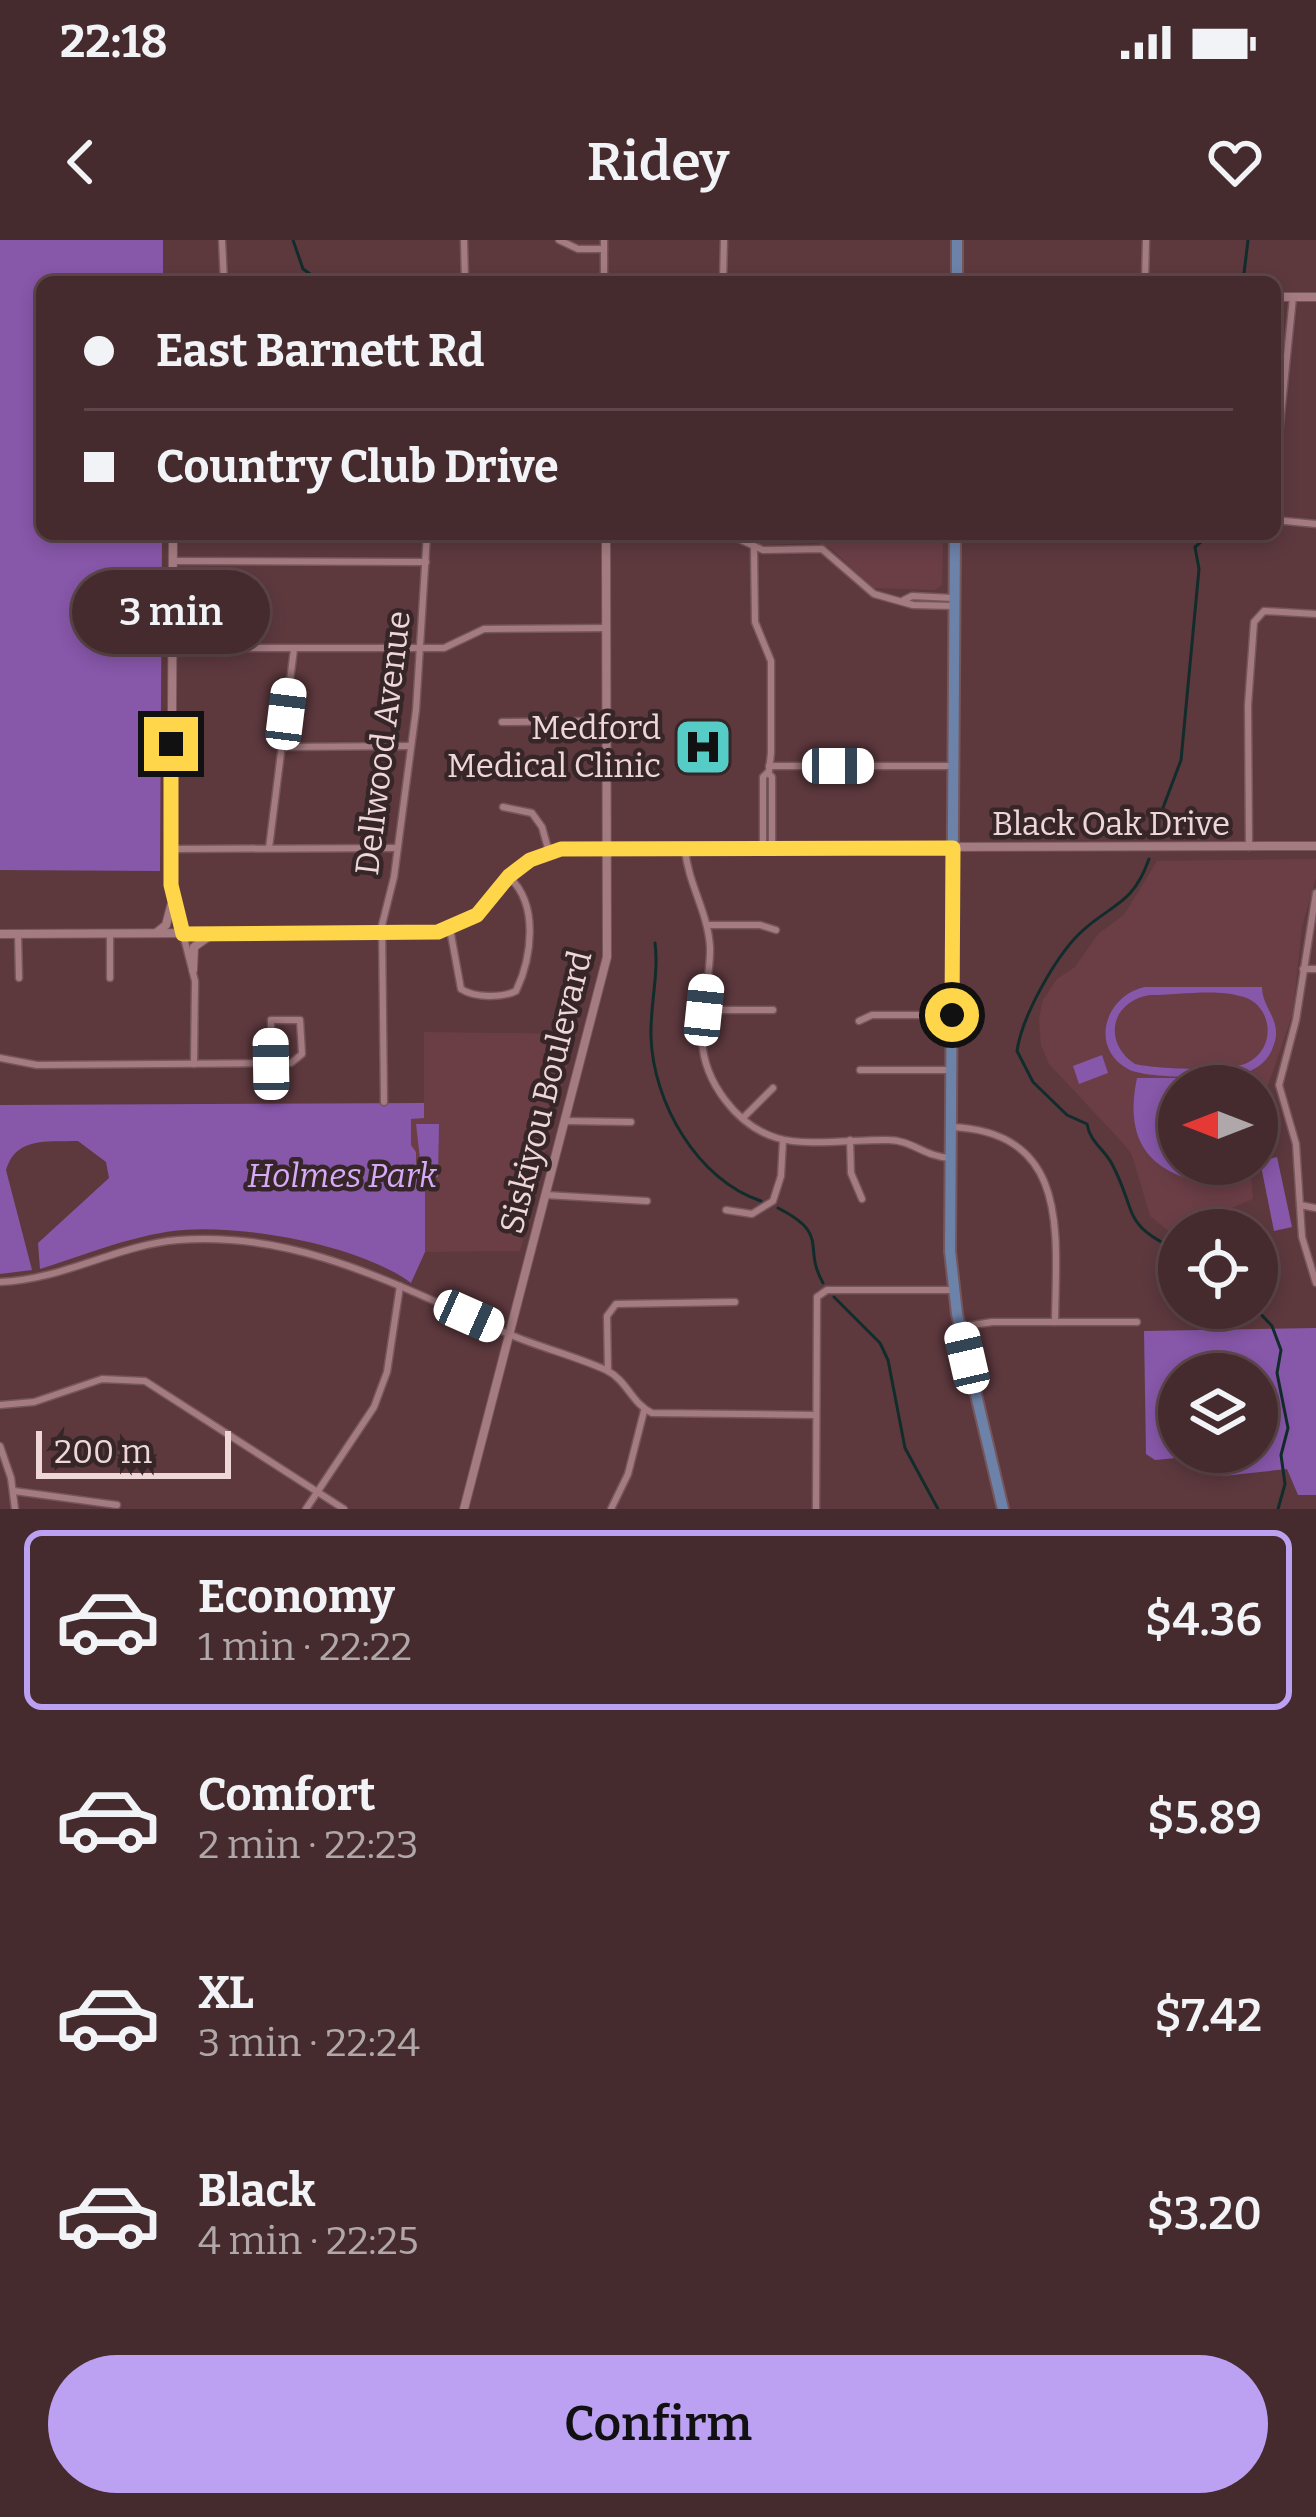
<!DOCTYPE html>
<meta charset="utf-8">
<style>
:root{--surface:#462b2e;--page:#4d3336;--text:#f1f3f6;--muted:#b0a7aa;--line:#5e474a;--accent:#bca0f2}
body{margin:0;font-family:Bitter,serif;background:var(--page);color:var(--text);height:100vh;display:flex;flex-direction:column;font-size:45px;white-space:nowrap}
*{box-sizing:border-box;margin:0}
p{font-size:39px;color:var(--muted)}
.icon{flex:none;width:66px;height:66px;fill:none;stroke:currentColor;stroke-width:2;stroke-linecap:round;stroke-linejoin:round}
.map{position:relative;height:1269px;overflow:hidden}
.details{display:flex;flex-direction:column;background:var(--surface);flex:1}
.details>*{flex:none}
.banner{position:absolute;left:36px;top:36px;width:1245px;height:264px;border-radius:18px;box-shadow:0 6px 18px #0003,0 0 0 3px var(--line);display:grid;align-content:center;height:264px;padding:0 48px;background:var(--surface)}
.needle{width:78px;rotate:270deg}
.controls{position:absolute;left:1158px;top:825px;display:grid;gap:24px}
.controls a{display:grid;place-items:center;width:120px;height:120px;border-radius:50%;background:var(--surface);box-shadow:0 6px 18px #0003,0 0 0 3px var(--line);font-size:60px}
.scale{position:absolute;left:36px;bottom:30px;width:195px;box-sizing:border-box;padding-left:12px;border:6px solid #eed6d9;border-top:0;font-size:33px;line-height:42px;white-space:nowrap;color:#eed6d9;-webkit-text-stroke:9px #372628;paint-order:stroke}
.end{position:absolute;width:54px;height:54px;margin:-27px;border:15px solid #ffd54a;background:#111;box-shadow:0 0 0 6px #111}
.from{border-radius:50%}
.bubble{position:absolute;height:84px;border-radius:42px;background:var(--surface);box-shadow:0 6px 18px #0003,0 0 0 3px var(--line);font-size:39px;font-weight:600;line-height:84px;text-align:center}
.car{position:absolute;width:36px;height:72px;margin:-36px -18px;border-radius:15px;box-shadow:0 0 9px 3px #0007;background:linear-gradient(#fff 24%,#345 0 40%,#fff 0 76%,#345 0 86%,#fff 0)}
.banner b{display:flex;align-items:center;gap:42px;height:114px;font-size:45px}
.banner b+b{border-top:3px solid var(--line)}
.banner i{width:30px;height:30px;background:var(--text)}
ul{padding:21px 0 0;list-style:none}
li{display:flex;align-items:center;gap:36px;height:180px;margin:0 24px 18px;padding:0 24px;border:6px solid transparent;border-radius:18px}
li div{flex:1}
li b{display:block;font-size:45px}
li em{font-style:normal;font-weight:600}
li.current{border-color:var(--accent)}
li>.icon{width:108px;height:108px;stroke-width:1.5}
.primary-button{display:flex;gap:24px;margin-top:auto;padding:24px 48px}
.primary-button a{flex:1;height:138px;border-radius:72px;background:var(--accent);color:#111;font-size:48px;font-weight:600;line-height:138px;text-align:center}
.status{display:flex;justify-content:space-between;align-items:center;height:84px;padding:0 60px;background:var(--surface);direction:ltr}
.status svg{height:33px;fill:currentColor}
header{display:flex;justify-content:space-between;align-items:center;height:156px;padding:0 48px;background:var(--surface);font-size:54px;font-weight:600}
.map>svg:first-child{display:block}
.built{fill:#6b3e46}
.green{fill:#8757a9;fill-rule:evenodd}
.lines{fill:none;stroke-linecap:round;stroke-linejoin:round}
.stream{stroke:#112c2b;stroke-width:3}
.minor-casing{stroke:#75565b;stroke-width:9}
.tertiary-casing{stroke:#75565b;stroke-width:10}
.primary-casing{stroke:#75565b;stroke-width:14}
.minor{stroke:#a47b80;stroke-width:6}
.tertiary{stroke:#a47b80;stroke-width:8}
.primary{stroke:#6d82a8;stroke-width:10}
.route{stroke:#ffd54a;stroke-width:15}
.labels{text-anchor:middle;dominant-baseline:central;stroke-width:9;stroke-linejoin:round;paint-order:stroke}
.poi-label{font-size:33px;fill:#eed6d9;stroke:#372628;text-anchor:end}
.street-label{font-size:33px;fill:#eed6d9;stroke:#372628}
.park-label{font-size:33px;font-style:italic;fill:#d6aaf8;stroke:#372628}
</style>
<div class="status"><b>22:18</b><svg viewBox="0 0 49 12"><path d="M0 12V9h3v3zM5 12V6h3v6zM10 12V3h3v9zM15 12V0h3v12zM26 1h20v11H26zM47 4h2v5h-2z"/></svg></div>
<header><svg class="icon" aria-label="back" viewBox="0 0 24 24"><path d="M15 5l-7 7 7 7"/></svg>Ridey<svg class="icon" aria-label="heart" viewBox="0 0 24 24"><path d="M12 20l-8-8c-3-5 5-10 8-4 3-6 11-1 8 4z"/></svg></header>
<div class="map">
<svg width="1316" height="1269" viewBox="0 0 1316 1269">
<rect width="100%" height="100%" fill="#5d393e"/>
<g class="built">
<path d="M737,294H943L942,345L935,350L874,348L830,308L816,303L759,305Z"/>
<path d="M1316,619V638L1302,687L1293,773L1257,877V846H1179V924H1250L1253,959L1171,993L1150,976L1132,915L1123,903L1049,824L1041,805L1039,779L1043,760L1057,739L1075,727L1098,694L1124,675L1157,621Z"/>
<path d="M424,792L575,794L520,1011L425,1012V939L416,929V912L411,905V879L424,877Z"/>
</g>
<g class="green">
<path d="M0,0H163V42H42V294H162L160,631L0,630Z"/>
<path d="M1145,747H1262C1262,769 1284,781 1273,807C1269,819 1259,828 1247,832C1228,839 1145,839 1128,829C1088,807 1106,755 1145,747ZM1150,755C1178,755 1217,748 1244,757C1274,767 1276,810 1247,823C1229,832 1155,829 1135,824C1102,802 1111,761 1150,755Z"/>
<path d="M1102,815L1108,833L1079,844L1073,826Z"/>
<path d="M1137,838H1233L1240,846H1179V924H1229L1226,939L1217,945C1152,936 1123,904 1137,838Z"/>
<path d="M424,863V878L411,879V905L416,912V929L425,939V1012L411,1043C359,1004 230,981 166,992C123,999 81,1016 40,1029L38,1003L109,938L106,922L78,901C48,902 16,896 6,930L32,1030L0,1034V865Z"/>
<path d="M416,884H439L438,937H430L421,927Z"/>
<path d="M1277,917L1292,987L1274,991L1260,921Z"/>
<path d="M1316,1088V1255H1298L1287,1229L1223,1236L1197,1216L1155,1220L1146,1214L1144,1091ZM1179,1134H1257V1212H1179Z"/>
</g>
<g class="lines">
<g class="stream">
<path d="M293,0L303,29L322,42"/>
<path d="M1243,42L1248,0"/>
<path d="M593,294L595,295"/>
<path d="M1152,597L1181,520L1199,329L1195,307L1210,294"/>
<path d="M1149,619C1132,667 1111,663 1079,694C1055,718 1022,776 1017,811L1033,842L1067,875L1087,884C1090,902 1104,909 1112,924C1138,973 1120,984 1179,1011"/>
<path d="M655,703C659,735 650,764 651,797C653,862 697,940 761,961"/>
<path d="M778,968C831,995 802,1006 823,1043"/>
<path d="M834,1057L880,1103L888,1120L905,1208L938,1269"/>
<path d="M1255,1068L1272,1086L1281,1110L1277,1133L1288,1188L1281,1215L1285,1244L1278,1269"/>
</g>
<defs>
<g id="minor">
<path d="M222,0L224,42"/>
<path d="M464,0L465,42"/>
<path d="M559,0L578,9H604"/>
<path d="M604,42V0"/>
<path d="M723,42L724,0"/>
<path d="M1145,42L1146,0"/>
<path d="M1275,233L1293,57"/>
<path d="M1275,280L1316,284"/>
<path d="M728,294L763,310L822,309L874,354L913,365L954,366"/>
<path d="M754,308L755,382L771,421V513L769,531L763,537V608"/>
<path d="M173,321L426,322"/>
<path d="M904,360L912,356L953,358"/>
<path d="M173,408H444L484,389L606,388"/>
<path d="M502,482L606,481"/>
<path d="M282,507L410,506"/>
<path d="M769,526H952"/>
<path d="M768,533L772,537V608"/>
<path d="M503,567L532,573L542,587L549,612"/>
<path d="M1249,607L1248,465L1254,382L1264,371L1316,374"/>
<path d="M269,608L294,409"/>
<path d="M171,609L397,608"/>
<path d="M685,609C688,644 708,672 710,707C711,738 700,769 702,800C704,842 737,886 777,898C807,907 857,899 889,900C911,900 926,917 950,918"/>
<path d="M1316,653L1296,780L1279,845L1296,904L1302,997L1316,1043"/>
<path d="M708,685H760L776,690"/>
<path d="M450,689L461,749C475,758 502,758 516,751C532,717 539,664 509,637"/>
<path d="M18,694L19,738"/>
<path d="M183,694L195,741L194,824"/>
<path d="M1303,729H1316"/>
<path d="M110,738V694"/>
<path d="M704,770H773"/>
<path d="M859,781L872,775H952"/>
<path d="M0,818L37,825L291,823L302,814L300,780H271V824"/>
<path d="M860,830H950"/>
<path d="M384,862L382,685L394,637L416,470L427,294"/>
<path d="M744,877L773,848"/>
<path d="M566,881L631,882"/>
<path d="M950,887C1071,891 1056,994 1055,1082"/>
<path d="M850,900L851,933L862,959"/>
<path d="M546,955L647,961"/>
<path d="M1300,965L1316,968"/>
<path d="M726,970L752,974L773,961L781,936L783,900"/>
<path d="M0,1042C63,1040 117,1005 178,1000C300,990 403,1049 511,1095C542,1108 575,1116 606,1130C627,1140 632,1164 652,1173L816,1175"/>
<path d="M960,1087L992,1082H1137"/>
<path d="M608,1131L607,1076L616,1064L735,1062"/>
<path d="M0,1165L34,1162L102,1139L145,1141L344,1269"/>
<path d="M0,1206L11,1238L15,1269"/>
<path d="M14,1251L117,1265"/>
<path d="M306,1269L374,1167L387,1132L400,1046"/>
<path d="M611,1269L628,1234L644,1171"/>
<path d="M816,1269L817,1057L827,1050H952"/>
</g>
<g id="tertiary">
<path d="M1275,57H1316"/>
<path d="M173,294L171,645L183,693"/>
<path d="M156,693L166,685L171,666"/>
<path d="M0,694L438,692C498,676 505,615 572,608L1316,606"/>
<path d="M193,730L194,707L208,697"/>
<path d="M464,1269L607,717L606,294"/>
</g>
<g id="primary">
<path d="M957,42V0"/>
<path d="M955,294L950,1011L957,1074L1003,1269"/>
</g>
</defs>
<use href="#minor" class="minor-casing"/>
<use href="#tertiary" class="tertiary-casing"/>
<use href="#primary" class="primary-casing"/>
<use href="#minor" class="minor"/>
<use href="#tertiary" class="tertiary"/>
<use href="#primary" class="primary"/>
</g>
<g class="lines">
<path class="route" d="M171,504V645L183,694L438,692L477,675L509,636L530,620L561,609L953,608L952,775"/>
</g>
<defs>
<symbol id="hospital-square" viewBox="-11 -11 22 22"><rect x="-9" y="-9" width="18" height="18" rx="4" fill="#55cdc6" stroke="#372628"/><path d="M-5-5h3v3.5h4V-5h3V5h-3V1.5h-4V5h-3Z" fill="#111"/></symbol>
</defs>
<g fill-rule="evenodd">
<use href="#hospital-square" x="670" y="474" width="66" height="66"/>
</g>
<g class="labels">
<g class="poi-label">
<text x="661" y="488">Medford<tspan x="661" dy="38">Medical Clinic</tspan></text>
</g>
<g class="street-label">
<text transform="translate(383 503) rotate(-83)">Dellwood Avenue</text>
<text x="1111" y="584">Black Oak Drive</text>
<text transform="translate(546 852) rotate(-76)">Siskiyou Boulevard</text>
</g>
<g class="park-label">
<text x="342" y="936">Holmes Park</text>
</g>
</g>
</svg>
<div class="controls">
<a><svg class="needle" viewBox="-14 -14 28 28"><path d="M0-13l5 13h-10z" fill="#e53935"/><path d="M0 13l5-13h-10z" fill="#b0a7aa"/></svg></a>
<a><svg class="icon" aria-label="locate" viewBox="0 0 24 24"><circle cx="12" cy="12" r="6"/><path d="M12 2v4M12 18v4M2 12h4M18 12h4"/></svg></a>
<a><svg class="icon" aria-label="layers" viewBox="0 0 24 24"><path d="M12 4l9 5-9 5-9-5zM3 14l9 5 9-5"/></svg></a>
</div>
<div class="scale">200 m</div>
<i class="end from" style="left:952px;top:775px"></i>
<i class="end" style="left:171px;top:504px"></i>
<div class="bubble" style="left:72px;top:330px;width:198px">3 min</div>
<i class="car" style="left:286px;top:474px;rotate:7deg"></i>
<i class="car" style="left:838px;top:526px;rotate:90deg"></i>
<i class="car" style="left:704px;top:770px;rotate:6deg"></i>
<i class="car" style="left:271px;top:824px;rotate:359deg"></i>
<i class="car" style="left:469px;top:1076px;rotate:114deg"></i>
<i class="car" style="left:967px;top:1118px;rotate:347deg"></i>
<div class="banner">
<b><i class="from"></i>East Barnett Rd</b>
<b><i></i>Country Club Drive</b>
</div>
</div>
<section class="details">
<ul>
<li class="current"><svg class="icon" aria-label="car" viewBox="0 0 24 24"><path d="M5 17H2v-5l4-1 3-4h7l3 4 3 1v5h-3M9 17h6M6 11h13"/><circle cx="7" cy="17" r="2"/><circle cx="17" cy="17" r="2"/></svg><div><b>Economy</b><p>1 min · 22:22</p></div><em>$4.36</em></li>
<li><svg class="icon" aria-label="car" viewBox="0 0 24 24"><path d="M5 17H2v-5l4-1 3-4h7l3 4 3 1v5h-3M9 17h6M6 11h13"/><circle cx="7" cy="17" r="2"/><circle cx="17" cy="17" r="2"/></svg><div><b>Comfort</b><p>2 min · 22:23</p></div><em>$5.89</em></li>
<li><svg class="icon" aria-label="car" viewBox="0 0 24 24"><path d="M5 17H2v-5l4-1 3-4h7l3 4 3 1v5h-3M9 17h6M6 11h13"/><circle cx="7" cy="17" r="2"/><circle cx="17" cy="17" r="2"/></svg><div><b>XL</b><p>3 min · 22:24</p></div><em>$7.42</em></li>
<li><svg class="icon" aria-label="car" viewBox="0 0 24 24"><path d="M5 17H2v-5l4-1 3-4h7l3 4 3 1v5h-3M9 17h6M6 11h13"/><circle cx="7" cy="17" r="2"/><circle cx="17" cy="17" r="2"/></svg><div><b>Black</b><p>4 min · 22:25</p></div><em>$3.20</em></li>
</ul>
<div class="primary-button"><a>Confirm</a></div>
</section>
